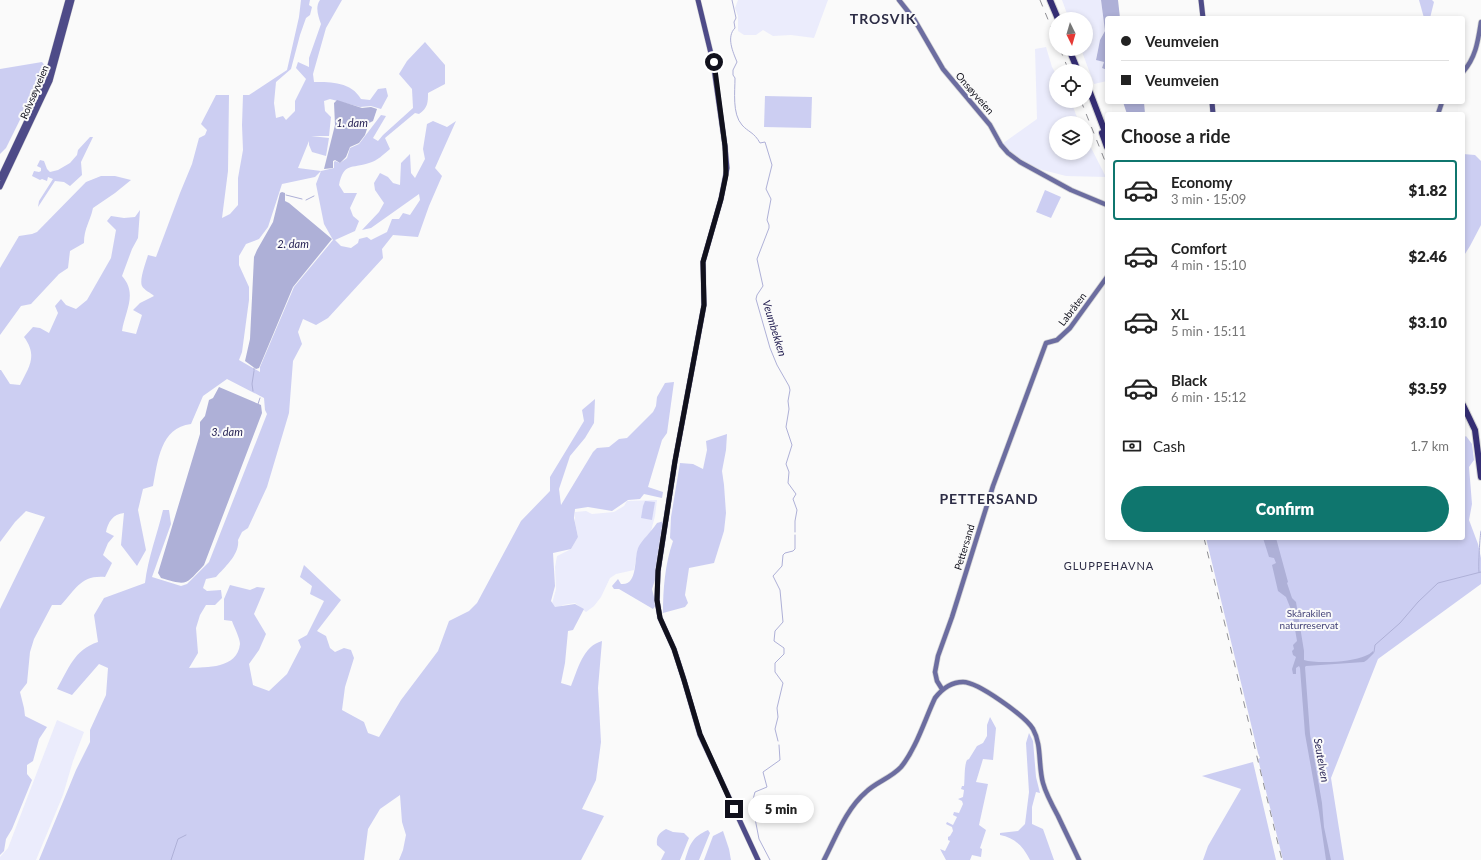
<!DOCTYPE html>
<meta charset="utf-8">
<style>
:root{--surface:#fff;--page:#f6f6f6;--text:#222;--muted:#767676;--line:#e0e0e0;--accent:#0f766e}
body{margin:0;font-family:Lato,sans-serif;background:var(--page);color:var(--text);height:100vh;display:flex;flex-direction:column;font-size:15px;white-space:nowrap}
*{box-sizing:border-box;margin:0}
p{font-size:13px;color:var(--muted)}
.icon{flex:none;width:22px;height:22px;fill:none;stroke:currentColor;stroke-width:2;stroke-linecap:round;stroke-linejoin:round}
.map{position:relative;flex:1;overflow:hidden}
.drawer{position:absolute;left:1105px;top:112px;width:360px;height:428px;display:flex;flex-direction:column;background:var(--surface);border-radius:4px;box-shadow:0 2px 6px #0003}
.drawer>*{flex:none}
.hud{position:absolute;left:1105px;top:16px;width:360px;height:88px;border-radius:4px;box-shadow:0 2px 6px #0003;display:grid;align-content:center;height:88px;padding:0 16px;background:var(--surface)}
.needle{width:26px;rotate:175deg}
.buttons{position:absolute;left:1049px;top:12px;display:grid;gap:8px}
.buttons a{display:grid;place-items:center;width:44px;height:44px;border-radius:50%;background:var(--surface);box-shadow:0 2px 6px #0003;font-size:20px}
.end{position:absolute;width:18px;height:18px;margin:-9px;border:5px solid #11111c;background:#fff;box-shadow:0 0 0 2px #fff}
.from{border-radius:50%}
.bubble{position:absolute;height:28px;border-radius:14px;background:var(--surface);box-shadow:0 2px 6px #0003;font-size:13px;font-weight:800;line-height:28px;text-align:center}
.hud b{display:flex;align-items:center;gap:14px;height:38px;font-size:15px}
.hud b+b{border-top:1px solid var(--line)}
.hud i{width:10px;height:10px;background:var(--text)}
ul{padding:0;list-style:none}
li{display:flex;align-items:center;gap:12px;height:60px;margin:0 8px 6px;padding:0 8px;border:2px solid transparent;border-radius:4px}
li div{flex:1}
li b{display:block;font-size:15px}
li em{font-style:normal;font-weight:800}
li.active{border-color:var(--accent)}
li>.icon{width:36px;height:36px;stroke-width:1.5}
h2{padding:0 16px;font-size:18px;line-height:48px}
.pay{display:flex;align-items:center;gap:10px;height:44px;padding:0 16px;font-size:15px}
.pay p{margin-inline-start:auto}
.button{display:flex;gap:8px;margin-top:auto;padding:8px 16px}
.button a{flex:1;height:46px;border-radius:24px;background:var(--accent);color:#fff;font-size:16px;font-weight:800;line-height:46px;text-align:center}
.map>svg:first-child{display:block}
.built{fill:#ebecfc}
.green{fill:#cccef2;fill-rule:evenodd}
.water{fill:#aeb0d7}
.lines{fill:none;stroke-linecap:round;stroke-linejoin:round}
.stream{stroke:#aeb0d7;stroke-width:1}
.secondary-casing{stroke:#d5d5d6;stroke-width:6}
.primary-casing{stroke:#d5d5d6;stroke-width:6}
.highway-casing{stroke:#d5d5d6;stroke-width:8}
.secondary{stroke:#6c6da0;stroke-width:4.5}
.primary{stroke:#4e4b88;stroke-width:5}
.highway{stroke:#352e74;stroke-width:6}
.rail{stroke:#8f8f94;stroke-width:1;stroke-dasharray:7 7;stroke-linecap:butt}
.route{stroke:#11111c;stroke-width:5}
.labels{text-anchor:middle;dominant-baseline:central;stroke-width:4;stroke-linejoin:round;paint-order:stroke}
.street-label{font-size:10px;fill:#11111c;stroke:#fafafa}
.park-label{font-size:10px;fill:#454478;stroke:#fafafa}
.water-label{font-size:11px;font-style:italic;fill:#292556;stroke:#fafafa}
.neighbourhood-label{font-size:11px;letter-spacing:1px;fill:#2c2c45;stroke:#fafafa}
.district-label{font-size:14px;font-weight:bold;letter-spacing:1px;fill:#2c2c45;stroke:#fafafa}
</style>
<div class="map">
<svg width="1481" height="860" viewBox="0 0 1481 860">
<rect width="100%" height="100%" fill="#fafafa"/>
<g class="built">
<path d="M738,0H828L814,38L791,35L773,36L763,30L756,35H744L738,31V16L735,8Z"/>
<path d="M1062,0H1101L1105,31L1100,40L1096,59L1104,62L1102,68L1107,70V81L1094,84L1081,49H1086V19H1069Z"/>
<path d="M1046,47L1052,67L1056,74V101H1071L1079,123H1056V153H1086V138L1106,177L1066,176L1039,169L1016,157L1002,144L1037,119L1035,49Z"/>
<path d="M657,500L655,516L651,531L638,548L634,570L616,574L610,578L601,597L594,606L586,612L575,603L563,605L558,608L551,607L556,589L555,567L557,556L571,549L578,537L575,522V512L586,511L592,514L614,512L624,506L627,501Z"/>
<path d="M57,720L84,732L73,761L63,795L36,860H0V857L8,848Z"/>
</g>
<g class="green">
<path d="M301,0H310L309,5L312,7L310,15L306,18L300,35L291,69L276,82L274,103L276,118L283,116L286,120L295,111V101L306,79L296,68L298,62L309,67V58L321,24C318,16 315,7 320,0H342L326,28L313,74L314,82C332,82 351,82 361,99L370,100L378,89L386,88L388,96L381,109L371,106L360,107L330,99L324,101L325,111L331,117L329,136H311L329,138L326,156L312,152L309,145V141L298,168L321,171L334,168V162L335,161L340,163L347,158L350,148L359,144L381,115L386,116L373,138L378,141L383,135L413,108L412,89L399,74L407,61L425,42L445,65V84L428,93C428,102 428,108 419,114L415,113L385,138L390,149C384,154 377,161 369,163C351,169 344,162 339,185L344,193H357L350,208L353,216L359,221L355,231L335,240L341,246L351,248L358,243L359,239L367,237L371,240L387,232L392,219H399L403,213L410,215L420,200L419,194L371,228L362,230L379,212L384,203L375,190L374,183L380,173L388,177L393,183L400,185L401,163L410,154L411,173L415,178L425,159L423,149L427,124L433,121L447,127L456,121L435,168L442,176L429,206L418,237L393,235L382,249L383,258L328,318L316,325L303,319L298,332L302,344L293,361L289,413L267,487L248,528L242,532L238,540C240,554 225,567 216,577L206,579L203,588L207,591L221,590L222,598L215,605H206L200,615L196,628L198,653L189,668C207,667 237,669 240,644C240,638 234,627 232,621L224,620V599L230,585L250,590L257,587L265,588L254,614L266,634L259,650L249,664L253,685L269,691L287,674L301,647L298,640L307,635L324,601L310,594L312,586L300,577L304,565L341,600L317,631L326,636L330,648L335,652L344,648L351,650L354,658L345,687L342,710L364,722L368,733L379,737L401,700L438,651L449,621L469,611L477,603L521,521L550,491V477L584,421L582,410L595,399L594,423L585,438L570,456L559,489L561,505L593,452L597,448L609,447L619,439L627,438L653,412L656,406L657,397L665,383L674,382L667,433L662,440L648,487L663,492L662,498L644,494L640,499L628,500L612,511L588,507L575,509L574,518L578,537L571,549L553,553L555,586L551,601L555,607L575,604L584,609L573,630L568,631L565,663L561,683L571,686C578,669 583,646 602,641L598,688L601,742L596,780L582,809L604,816L581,860H399L403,850L406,835L402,822L400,795L380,809L368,829L364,860H39L76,770L90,742V730L106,695L108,668L99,664L72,695L57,689C69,668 74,650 98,642L94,615L104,598L145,583C148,558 157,535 163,510H169L171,524L152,577L181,586L187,584L209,562L267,414L265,410L264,398L227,379L203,396L191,424C160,428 158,461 153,486L143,489L138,510L146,550L137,566L121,545L124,513C113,514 108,522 106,532L114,536L108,543L103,555L112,563L105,577C81,575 76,589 61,605H52L34,639L30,652L27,683L20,692L24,708L25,716L47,727L39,739L33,761L27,765V774L32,780L12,829L6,839L4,851L0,855V609L45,517L26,511L15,522L0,542V370H1L10,384L20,385C29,367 38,356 24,337L33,327L40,328L49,333L58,313L55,306L61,299L66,305L76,309L87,300L111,258L116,230L107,221L111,216L124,218L135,217L140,210L138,238L132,249L122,276C138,294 125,311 122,331L136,334L142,315L133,310L140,303L154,296C151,293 144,290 142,286C139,280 146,262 148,255L156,257L180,193L192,164L199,138L205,135L207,130L201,124L216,95H229L228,171L222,218L230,214L238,205V178L243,150L242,125L243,95H249L287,70L299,17ZM321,171L316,184L324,224L333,240L294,287L260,367V372L239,360L242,352L249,300V287L239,265V256L246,244L259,239L268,227L282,184L315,177Z"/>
<path d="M1419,0H1432L1434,2L1430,18H1424Z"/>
<path d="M42,62L46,67L6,148L0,154V69Z"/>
<path d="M765,96L812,97L811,128L764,127Z"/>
<path d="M90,137H93L81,162L82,175L70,186L64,182L55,181L38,207L39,201L53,179L48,177L47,181L42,179L40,180L32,176L34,171L39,172L41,171V168L37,166L40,160L44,161L47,169L50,172L58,170L70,163L77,155L78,150Z"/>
<path d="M1463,154L1475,155L1481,161V225L1470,246L1463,257Z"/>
<path d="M101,176H115L131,180L115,193L93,208C90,222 84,228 84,243L70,251L68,268L59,274L31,304L21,306L0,335V268L19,236L32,234L37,232L86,182Z"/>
<path d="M1045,190L1061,197L1051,218L1036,212Z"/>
<path d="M727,434L726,450L722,471L724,485L726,513L724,531L714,563L689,568L685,595L688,603L685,607L663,613C663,589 665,564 673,541L670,538L671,517L680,463L693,464L703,469L707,450L706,441Z"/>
<path d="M1466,436L1472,444L1474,460L1469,467L1472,504L1469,520L1478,544L1481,558V584L1378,659L1331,778L1344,860H1283L1258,759L1260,758L1258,753L1206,538H1463V438Z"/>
<path d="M645,501L655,502L652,520L641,518L643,506Z"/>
<path d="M664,521L656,577L652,589L656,605L653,609L619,589H614L612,586L618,579L621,584C638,586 634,559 638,548C641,541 652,531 657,523Z"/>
<path d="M990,717L996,728L993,760L983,759L976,782L988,784L979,825L986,830L980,848L982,849L981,857L972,855L970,860H946L940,849L945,851L950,841L948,840V837L950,836L953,831L952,827L946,824L947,822L953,825L957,817L953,815L954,812L959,813L963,804L962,801L958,799L963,797L964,790L961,789L962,786H964C965,778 964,766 967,760L969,759L977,746L983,743L987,736V725Z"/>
<path d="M1029,733L1033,741L1036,777L1040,793L1036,792L1032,807V824L1043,829L1054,860H1030C1023,846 1015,838 1000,835V833L1018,831L1025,824L1029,792L1026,743Z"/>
<path d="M1253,762L1276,860H1203L1208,846L1241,789L1202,776Z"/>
<path d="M666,829L673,832L684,833L689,838L680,860H661L665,852L657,845C656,836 659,833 666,829Z"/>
<path d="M708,830L710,833L699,860H685C690,844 692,837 708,830Z"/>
<path d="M723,831L729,849L731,860H704L713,836Z"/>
</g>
<g class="water">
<path d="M1101,0H1118L1120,18H1107V70L1102,68L1104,62L1096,60L1100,40L1105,31Z"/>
<path d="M337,100L362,108L371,107L377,109L373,121L369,123L365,135L359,143L350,147L346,157L340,163L335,160L333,161V168L324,169L335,125L334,103Z"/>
<path d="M1123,102H1144L1145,114H1127Z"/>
<path d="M282,192L285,193V201L289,203L332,239L293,287L259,368L256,369L245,361L250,339L254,257L257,250L273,222L280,193Z"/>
<path d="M219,387L261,405L262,413L204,565C185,585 188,586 161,578L158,573L200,434V422L205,416L209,400L213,398Z"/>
<path d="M1263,538H1276L1288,582L1287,583L1292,598L1296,602L1304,651V660C1317,664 1353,662 1365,656C1368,655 1371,653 1373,651L1374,653L1367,660L1364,662L1306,666L1305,667L1310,734L1322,803L1324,827L1331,860H1326L1319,812L1305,734L1300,668L1299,666L1296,668V674H1293L1292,669L1296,657L1293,655L1292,651L1294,649L1293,645L1297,641L1292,612L1286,597L1278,591L1272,565L1276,563L1274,558L1269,557Z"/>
</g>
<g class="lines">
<g class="stream">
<path d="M732,0L736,18L734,22L735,28C726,37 733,52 737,62L733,70V75L735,78C735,91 732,114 742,125C748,132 754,132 760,143L765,142L772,165L766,189L771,199L767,220L769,225V228L757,259L763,286L757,295L756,299L770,348L777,365L789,386L790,390L788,401L789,409L786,427L792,445L786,464L789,472L788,483L796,494L793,499L797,510L795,521V532"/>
<path d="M286,195L302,199"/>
<path d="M306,200L314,196"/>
<path d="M254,370V368"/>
<path d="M253,391L252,384L254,371"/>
<path d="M258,404L260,398"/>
<path d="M1479,572C1478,567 1480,534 1481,531"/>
<path d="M1374,652L1375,645L1400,623L1418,602L1438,583L1481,572"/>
<path d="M778,741L775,729L778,717L777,708L783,683L775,672V663L784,654V648L774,641L775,631L783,622L780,590L773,576L782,566L783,555L785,553L793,551L795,549V535"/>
<path d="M171,860L178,839L186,835"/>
<path d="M770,860L759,839L752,803L755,792L767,787L763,772L780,760L779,745"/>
</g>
<defs>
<g id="secondary">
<path d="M899,0L914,19L943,69L990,125L1001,145L1008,153L1020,162L1071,190L1107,205"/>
<path d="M1463,72C1476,57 1478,41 1481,22"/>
<path d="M1438,114L1442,102"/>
<path d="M942,689L937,681L935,672L938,656L952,617L993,486L1046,343L1057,340L1070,328L1107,277"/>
<path d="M824,860C836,837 846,809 866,792C876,782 891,778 901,767C916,749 925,719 935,698C942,689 951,682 963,682C978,682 1025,716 1033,729C1042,745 1038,765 1043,783C1046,794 1052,805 1058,816C1065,831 1072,845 1079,860"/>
</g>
<g id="primary">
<path d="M698,0L713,62L725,146L727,168L721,199L703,262L704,305L675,461L658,571L657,600L660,618L674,649L684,680L700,735L758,860"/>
<path d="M1201,0L1203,18"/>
<path d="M1212,102L1213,114"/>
<path d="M0,178L46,80L68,0"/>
<path d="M0,187L50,81L72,0"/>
</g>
<g id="highway">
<path d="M1050,0L1058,19"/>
<path d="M1069,49L1078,71"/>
<path d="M1086,82L1107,137"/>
<path d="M1102,133L1107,147"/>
<path d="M1463,405L1475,430L1481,477"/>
</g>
</defs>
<use href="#secondary" class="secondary-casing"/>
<use href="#primary" class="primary-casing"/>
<use href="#highway" class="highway-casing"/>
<use href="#secondary" class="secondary"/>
<use href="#primary" class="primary"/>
<use href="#highway" class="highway"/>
<g class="rail">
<path d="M1040,0L1056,39"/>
<path d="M1060,49L1069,71"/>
<path d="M1081,101L1107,166"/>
<path d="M1204,538L1282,860"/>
</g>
</g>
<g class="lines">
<path class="route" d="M714,62L725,146L726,175L721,199L703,262L704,305L675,461L658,571L657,600L660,618L674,649L684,680L700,734L734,809"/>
</g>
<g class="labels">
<g class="street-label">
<text transform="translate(34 92) rotate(-67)">Rolvsøyveien</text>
<text transform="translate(975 93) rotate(49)">Onsøyveien</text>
<text transform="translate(1072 309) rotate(-53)">Labråten</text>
<text transform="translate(964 547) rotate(-73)">Pettersand</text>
</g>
<g class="park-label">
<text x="1309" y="613">Skårakilen<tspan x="1309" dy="12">naturreservat</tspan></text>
</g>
<g class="water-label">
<text x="352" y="122">1. dam</text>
<text x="293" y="243">2. dam</text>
<text transform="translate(775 328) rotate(73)">Veumbekken</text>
<text x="227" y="431">3. dam</text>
<text transform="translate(1322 760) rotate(80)">Seutelven</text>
</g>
<g class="neighbourhood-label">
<text x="1109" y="565">GLUPPEHAVNA</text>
</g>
<g class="district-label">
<text x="883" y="18">TROSVIK</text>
<text x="989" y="498">PETTERSAND</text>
</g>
</g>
</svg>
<div class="buttons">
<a><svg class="needle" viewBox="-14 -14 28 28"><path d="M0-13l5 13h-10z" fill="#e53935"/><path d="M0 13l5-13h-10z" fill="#767676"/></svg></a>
<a><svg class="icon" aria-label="locate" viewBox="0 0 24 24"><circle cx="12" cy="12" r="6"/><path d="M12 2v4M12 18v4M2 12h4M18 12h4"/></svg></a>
<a><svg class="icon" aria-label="layers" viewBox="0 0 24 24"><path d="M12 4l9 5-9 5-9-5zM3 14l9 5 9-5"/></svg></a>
</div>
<i class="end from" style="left:714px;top:62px"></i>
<i class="end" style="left:734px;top:809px"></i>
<div class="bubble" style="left:748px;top:795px;width:66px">5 min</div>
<div class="hud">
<b><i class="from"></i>Veumveien</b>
<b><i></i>Veumveien</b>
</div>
<section class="drawer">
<h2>Choose a ride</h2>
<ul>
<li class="active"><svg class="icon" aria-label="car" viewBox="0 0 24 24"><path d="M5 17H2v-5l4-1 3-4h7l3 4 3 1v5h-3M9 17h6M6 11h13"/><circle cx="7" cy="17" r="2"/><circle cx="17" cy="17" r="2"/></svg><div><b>Economy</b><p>3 min · 15:09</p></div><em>$1.82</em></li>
<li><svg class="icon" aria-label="car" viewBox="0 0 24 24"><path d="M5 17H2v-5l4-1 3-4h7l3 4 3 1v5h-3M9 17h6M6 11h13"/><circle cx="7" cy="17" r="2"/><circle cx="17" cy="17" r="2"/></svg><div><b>Comfort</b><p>4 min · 15:10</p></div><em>$2.46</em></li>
<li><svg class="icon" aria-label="car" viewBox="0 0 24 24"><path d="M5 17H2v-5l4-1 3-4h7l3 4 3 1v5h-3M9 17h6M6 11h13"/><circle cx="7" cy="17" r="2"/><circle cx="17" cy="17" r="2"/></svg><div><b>XL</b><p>5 min · 15:11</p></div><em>$3.10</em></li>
<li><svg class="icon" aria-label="car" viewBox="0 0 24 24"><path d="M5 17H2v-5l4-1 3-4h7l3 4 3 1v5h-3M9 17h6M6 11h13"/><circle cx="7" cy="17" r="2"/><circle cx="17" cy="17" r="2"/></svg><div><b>Black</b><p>6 min · 15:12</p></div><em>$3.59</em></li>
</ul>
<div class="pay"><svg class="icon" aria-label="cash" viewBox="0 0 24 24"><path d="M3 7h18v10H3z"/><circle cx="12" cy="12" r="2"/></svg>Cash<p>1.7 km</p></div>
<div class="button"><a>Confirm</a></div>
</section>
</div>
